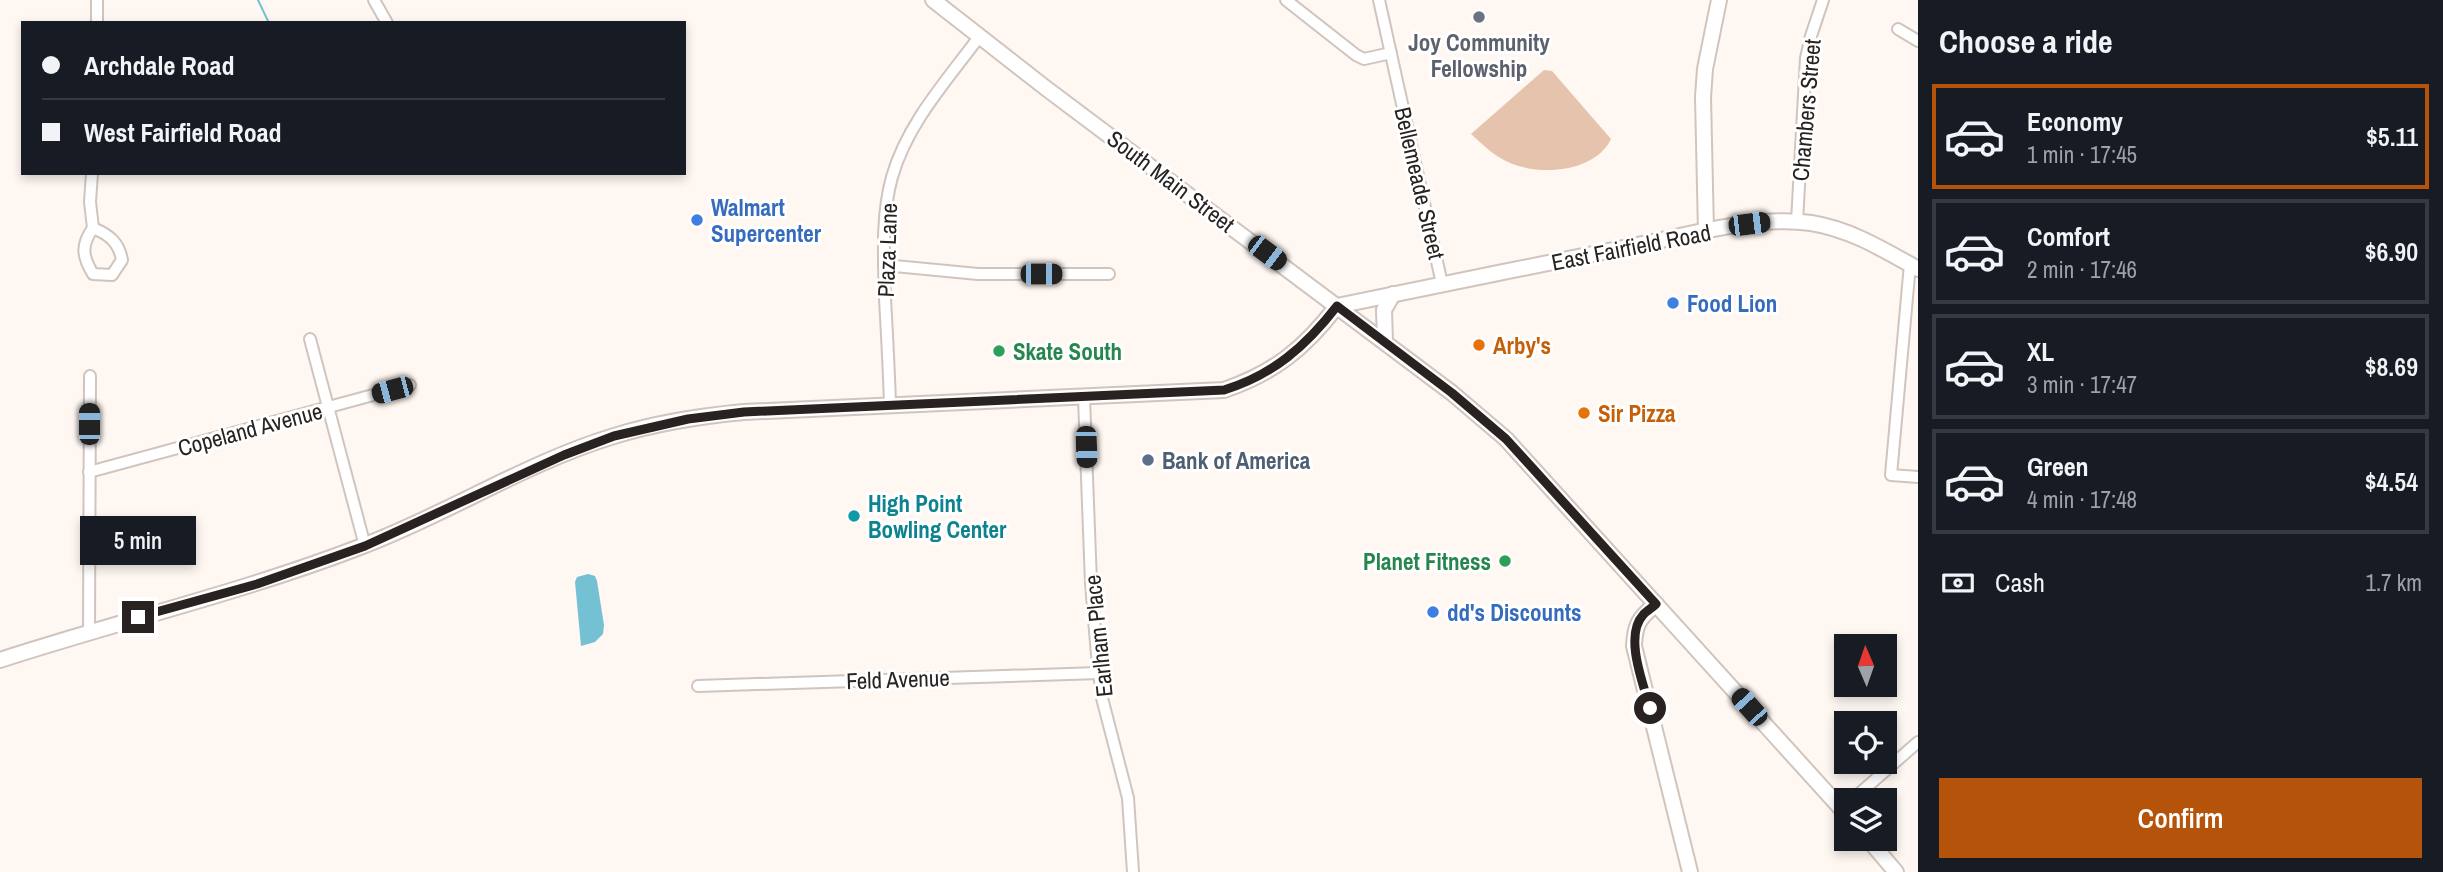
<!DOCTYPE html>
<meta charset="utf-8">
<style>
:root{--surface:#171b24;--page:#20242c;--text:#f1f3f6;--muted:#9ea1a6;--line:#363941;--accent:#b45309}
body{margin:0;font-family:"Archivo Narrow",sans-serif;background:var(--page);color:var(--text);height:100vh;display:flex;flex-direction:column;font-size:26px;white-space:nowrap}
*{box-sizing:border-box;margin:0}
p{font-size:23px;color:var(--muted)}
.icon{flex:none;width:38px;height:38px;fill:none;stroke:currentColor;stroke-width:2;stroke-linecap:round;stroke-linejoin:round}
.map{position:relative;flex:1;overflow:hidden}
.sheet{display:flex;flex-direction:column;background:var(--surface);width:525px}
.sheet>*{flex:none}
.top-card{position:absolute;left:21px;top:21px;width:665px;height:154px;border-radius:0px;box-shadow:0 4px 10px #0003;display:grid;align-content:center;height:154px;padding:0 21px;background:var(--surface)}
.needle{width:46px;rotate:358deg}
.fabs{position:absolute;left:1834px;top:634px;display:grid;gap:14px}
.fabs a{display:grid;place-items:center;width:63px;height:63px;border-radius:0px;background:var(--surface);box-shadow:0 4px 10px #0003;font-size:35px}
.end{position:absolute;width:32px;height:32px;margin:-16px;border:9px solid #282321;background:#fff;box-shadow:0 0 0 4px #fff}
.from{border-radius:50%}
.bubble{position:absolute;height:49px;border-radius:0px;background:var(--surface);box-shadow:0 4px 10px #0003;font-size:23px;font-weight:600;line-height:49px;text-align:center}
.car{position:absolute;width:21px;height:42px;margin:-21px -10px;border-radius:9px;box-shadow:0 0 5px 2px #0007;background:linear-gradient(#222 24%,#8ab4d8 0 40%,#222 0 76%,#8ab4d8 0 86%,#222 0)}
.top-card b{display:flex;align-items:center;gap:24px;height:66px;font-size:26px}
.top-card b+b{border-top:2px solid var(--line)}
.top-card i{width:18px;height:18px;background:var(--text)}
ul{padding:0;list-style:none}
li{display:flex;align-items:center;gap:21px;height:105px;margin:0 14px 10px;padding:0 7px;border:4px solid var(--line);border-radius:0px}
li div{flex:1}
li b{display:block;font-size:26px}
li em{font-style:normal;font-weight:600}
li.selected{border-color:var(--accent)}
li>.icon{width:63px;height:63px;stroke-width:1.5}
h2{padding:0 21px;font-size:32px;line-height:84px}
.pay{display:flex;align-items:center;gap:18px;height:77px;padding:0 21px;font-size:26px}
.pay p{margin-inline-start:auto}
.button{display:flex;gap:14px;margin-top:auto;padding:14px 21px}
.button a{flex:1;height:80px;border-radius:0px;background:var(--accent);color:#fff;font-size:28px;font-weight:600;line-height:80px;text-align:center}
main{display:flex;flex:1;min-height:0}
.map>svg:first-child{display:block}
.green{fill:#e6c3ac}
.water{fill:#75c1d4}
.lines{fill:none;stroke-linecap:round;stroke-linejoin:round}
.stream{stroke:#75c1d4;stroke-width:2}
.minor-casing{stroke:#d0c5be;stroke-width:14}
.major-casing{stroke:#d0c5be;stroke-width:18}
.minor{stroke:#fff;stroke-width:10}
.major{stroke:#fff;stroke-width:14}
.route{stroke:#282321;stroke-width:9}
.worship-dot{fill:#6b7280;stroke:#fff;stroke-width:2.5}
.shop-dot{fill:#3f7fe0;stroke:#fff;stroke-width:2.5}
.food-dot{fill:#e8710a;stroke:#fff;stroke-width:2.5}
.leisure-dot{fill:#2e9e5b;stroke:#fff;stroke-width:2.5}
.service-dot{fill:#5c6f8a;stroke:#fff;stroke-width:2.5}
.culture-dot{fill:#0f9aa8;stroke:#fff;stroke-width:2.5}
.labels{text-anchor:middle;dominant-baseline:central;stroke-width:6;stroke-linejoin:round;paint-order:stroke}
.worship-label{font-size:23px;font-weight:bold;fill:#5b616d;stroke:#fff}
.street-label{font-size:23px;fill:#282321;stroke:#fff}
.shop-label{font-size:23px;font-weight:bold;fill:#366cbe;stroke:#fff;text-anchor:start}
.food-label{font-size:23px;font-weight:bold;fill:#c56008;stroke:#fff;text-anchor:start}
.leisure-label{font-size:23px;font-weight:bold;fill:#27864d;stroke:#fff;text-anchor:start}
.service-label{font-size:23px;font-weight:bold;fill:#4e5e75;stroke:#fff;text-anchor:start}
.culture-label{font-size:23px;font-weight:bold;fill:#0d838f;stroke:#fff;text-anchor:start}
</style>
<main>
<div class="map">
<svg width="1918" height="872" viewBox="0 0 1918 872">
<rect width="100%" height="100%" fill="#fef7f2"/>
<path class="green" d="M1544,70L1552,71L1611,139C1595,173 1537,177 1506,161C1493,155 1482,144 1471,134Z"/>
<path class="water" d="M588,574L595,576L597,581L604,625L603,634L595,642L581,646L575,582L577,577Z"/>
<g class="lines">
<path class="stream" d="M258,0L269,23"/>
<defs>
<g id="minor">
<path d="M374,0L387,23"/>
<path d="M1286,0L1356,55L1364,59L1391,53"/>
<path d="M1379,0L1442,284"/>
<path d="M97,23V0"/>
<path d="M1898,29L1918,41"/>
<path d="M92,173L90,202L93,228"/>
<path d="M1797,222L1806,58L1811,36L1823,0"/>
<path d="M93,228C110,235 119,243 122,260L112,275L93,274C82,256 81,245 93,228Z"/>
<path d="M1910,264L1891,475L1918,477"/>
<path d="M884,265L978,274H1109"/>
<path d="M310,339L365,546"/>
<path d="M1084,398L1091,583L1097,655L1102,698L1128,798L1133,872"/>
<path d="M890,405C889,370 887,334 885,299C884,259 881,216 892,177C907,124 947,80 979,37"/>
<path d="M89,472L410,385"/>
<path d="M89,631L90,376"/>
<path d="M698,686L1099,673"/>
<path d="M1852,800L1918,742"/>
</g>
<g id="major">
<path d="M933,0L1047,89L1452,393L1506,439L1846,814"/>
<path d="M1706,232L1703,97L1705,69L1719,0"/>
<path d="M1337,306C1436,285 1534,266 1633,246C1689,235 1755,215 1811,223C1850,229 1884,250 1918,269"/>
<path d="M1385,342L1384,310L1393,294"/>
<path d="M1656,604C1639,618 1635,624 1634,646L1690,872"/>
<path d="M0,660C120,621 243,592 360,547C446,515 525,463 614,436C656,423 700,416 744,412L1224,390C1274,373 1305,348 1337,306"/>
<path d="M1867,838L1896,872"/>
</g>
</defs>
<use href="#minor" class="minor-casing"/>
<use href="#major" class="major-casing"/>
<use href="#minor" class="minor"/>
<use href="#major" class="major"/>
</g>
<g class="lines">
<path class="route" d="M138,617L257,584L365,546L564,455L614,436L688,419L744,412L1224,390C1273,375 1306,346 1337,306L1452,393L1506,439L1656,604C1652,608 1646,611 1643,615C1624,636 1643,683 1650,708"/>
</g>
<circle class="worship-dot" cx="1479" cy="17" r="7"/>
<g class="shop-dot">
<circle cx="697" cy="220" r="7"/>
<circle cx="1673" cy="303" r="7"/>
<circle cx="1433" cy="612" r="7"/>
</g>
<g class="food-dot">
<circle cx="1479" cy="345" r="7"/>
<circle cx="1584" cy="413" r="7"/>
</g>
<g class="leisure-dot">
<circle cx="999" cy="351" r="7"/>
<circle cx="1505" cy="561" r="7"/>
</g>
<circle class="service-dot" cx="1148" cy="460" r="7"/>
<circle class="culture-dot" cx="854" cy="516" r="7"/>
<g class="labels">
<g class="worship-label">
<text x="1479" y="42">Joy Community<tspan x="1479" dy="26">Fellowship</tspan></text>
</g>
<g class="street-label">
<text transform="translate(1806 110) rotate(-85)">Chambers Street</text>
<text transform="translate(1171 181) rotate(37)">South Main Street</text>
<text transform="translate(1420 183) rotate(77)">Bellemeade Street</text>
<text transform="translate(1631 247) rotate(-11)">East Fairfield Road</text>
<text transform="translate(887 250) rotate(-88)">Plaza Lane</text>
<text transform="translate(250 429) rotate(-15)">Copeland Avenue</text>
<text transform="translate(1098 636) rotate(-96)">Earlham Place</text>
<text transform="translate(898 679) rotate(-2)">Feld Avenue</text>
</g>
<g class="shop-label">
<text x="711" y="207">Walmart<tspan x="711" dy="26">Supercenter</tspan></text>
<text x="1687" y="303">Food Lion</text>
<text x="1447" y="612">dd's Discounts</text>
</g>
<g class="food-label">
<text x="1493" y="345">Arby's</text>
<text x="1598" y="413">Sir Pizza</text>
</g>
<g class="leisure-label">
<text x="1013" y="351">Skate South</text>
<text x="1491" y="561" text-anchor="end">Planet Fitness</text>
</g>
<g class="service-label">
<text x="1162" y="460">Bank of America</text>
</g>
<g class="culture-label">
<text x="868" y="503">High Point<tspan x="868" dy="26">Bowling Center</tspan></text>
</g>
</g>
</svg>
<div class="fabs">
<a><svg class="needle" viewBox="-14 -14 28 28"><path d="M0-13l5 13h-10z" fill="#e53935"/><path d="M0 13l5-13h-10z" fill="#9ea1a6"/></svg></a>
<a><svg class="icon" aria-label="locate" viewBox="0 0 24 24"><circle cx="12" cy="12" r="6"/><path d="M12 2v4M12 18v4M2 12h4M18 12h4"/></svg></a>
<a><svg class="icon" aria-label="layers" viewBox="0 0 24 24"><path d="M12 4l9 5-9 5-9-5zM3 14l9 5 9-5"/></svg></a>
</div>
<i class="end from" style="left:1650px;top:708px"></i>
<i class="end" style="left:138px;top:617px"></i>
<div class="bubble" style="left:80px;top:516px;width:116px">5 min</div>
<i class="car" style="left:1749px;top:224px;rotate:83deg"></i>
<i class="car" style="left:1267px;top:253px;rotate:127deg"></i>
<i class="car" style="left:1041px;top:274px;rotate:90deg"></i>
<i class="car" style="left:392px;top:390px;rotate:255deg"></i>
<i class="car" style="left:89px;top:424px;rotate:0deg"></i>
<i class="car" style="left:1086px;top:447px;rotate:178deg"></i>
<i class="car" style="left:1749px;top:707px;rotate:318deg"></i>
<div class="top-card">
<b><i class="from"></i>Archdale Road</b>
<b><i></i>West Fairfield Road</b>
</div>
</div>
<section class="sheet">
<h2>Choose a ride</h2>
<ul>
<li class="selected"><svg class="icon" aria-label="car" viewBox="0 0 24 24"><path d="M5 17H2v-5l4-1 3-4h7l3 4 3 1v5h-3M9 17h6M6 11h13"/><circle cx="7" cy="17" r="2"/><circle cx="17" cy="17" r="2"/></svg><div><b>Economy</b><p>1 min · 17:45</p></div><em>$5.11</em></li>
<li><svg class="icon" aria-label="car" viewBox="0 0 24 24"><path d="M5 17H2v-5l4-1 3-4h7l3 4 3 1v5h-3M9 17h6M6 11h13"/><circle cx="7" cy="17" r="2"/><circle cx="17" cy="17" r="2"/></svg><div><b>Comfort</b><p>2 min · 17:46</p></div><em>$6.90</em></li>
<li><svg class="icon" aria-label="car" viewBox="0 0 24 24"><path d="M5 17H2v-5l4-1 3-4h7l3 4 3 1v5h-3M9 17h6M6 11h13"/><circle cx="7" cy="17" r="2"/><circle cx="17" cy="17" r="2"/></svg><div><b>XL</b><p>3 min · 17:47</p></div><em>$8.69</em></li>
<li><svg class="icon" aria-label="car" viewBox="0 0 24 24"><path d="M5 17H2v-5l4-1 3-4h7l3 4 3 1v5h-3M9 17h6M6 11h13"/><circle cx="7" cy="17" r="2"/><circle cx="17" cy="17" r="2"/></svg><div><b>Green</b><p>4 min · 17:48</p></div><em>$4.54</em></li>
</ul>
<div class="pay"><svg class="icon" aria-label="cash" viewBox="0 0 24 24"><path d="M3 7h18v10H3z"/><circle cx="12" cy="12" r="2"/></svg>Cash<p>1.7 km</p></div>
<div class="button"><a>Confirm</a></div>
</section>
</main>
